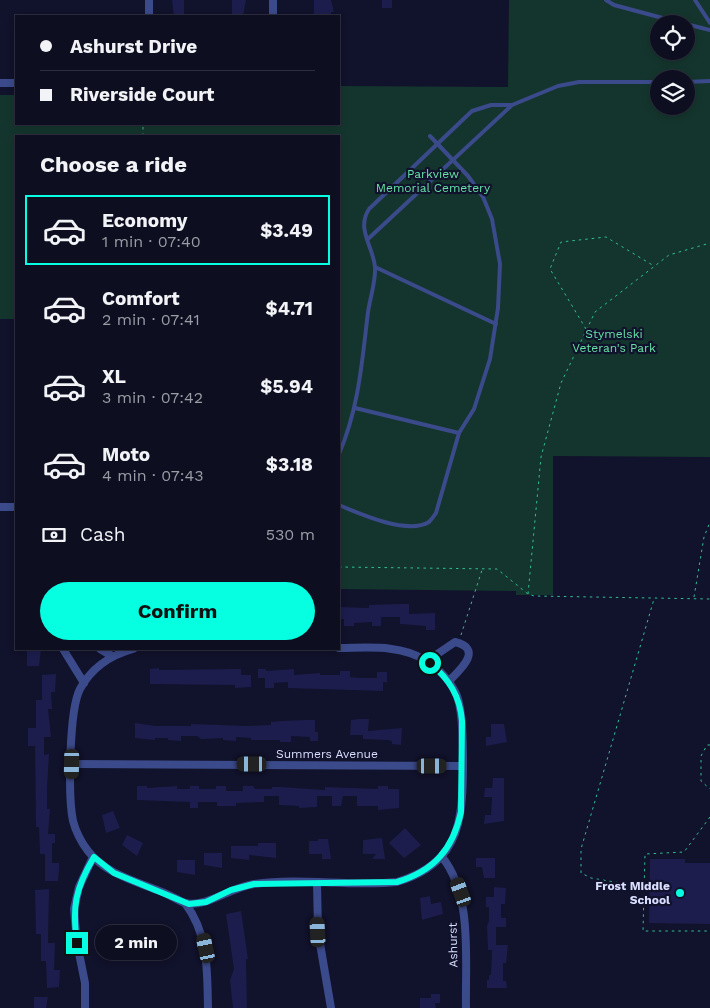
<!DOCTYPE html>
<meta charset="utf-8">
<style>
:root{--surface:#0d0e20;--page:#161729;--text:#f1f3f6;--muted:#9a9ca5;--line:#2d2e3e;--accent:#07ffe1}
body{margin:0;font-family:"Work Sans",sans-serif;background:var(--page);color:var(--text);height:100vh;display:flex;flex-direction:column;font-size:19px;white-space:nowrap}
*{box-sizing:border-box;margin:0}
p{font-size:16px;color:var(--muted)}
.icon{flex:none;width:28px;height:28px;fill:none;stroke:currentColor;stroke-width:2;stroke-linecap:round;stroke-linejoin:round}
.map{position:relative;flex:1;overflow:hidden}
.sheet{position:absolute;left:15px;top:135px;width:325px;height:515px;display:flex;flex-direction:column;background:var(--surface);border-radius:0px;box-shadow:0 2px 8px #0003,0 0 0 1px var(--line)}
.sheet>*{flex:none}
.guide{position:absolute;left:15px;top:15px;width:325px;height:110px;border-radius:0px;box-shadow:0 2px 8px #0003,0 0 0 1px var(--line);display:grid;align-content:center;height:110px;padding:0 25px;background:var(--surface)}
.tools{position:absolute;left:650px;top:15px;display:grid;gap:10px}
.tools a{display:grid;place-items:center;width:45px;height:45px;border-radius:50%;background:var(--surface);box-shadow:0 2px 8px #0003,0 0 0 1px var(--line);font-size:25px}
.end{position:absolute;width:22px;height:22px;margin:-11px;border:6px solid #07ffe1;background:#111;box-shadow:0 0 0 2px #111}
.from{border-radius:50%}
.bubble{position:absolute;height:35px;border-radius:18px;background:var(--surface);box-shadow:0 2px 8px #0003,0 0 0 1px var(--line);font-size:16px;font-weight:700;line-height:35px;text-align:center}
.car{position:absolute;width:15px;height:30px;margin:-15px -8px;border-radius:6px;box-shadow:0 0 4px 1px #0007;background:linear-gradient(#222 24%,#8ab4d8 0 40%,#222 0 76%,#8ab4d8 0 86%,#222 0)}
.guide b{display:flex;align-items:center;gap:18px;height:48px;font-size:19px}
.guide b+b{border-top:1px solid var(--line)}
.guide i{width:12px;height:12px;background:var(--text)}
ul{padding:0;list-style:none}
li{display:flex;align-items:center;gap:15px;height:70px;margin:0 10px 8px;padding:0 15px;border:2px solid transparent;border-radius:0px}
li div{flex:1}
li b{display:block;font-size:19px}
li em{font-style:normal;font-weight:700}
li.selected{border-color:var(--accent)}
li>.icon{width:45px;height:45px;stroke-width:1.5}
h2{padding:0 25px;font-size:22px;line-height:60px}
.pay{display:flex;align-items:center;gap:12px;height:55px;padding:0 25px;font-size:19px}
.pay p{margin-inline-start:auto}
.button{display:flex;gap:10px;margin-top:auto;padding:10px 25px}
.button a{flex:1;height:58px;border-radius:30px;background:var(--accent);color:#111;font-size:20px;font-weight:700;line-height:58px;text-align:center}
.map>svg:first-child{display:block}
.green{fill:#14352d;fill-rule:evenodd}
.building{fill:#1c1d4c}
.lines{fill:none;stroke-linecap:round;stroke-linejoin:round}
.path{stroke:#2fbf96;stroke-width:1;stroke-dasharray:2.5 4;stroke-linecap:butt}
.service{stroke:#3b4a8a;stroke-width:4}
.minor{stroke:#3b4a8a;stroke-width:8}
.route{stroke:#07ffe1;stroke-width:6}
.poi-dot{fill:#07ffe1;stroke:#11122b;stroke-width:2}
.labels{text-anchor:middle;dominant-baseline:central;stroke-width:4.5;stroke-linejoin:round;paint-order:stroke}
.park-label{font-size:12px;fill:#64e2a6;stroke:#11122b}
.street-label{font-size:12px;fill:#dbdfff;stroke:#11122b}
.poi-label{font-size:12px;font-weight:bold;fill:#dbdfff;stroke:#11122b;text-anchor:end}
</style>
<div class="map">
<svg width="710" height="1008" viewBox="0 0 710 1008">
<rect width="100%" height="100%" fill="#11122b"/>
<path class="green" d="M509,0H710V457L553,456V595H516V591L339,589V136H16V319H0V95H16V124H339V86L508,87ZM659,24H686V51H659ZM659,79H686V106H659Z"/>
<g class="building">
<path d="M172,0H184V16H174Z"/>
<path d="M232,0H246L243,16H232Z"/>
<path d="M314,0H331L334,12H331V16H314Z"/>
<rect x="382" y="0" width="10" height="8"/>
<path d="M400,604H409V614L435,613V630H426V626L400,624V617H381V626H372V622L354,623V626H344V619H339V607L369,608V605Z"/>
<path d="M27,649H41L39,666H27Z"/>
<path d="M159,668V670L241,669V675H251V687L235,688V685L150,684V669Z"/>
<path d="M258,669H266V671L294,669V675L320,673V675H340V671H350V677L360,678H377V672H387V682H383V691L288,688V682L274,683V688H265V678H258Z"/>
<path d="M56,674L55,692H51L52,709H48L51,737H44V755L49,754L47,789V809H50L48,834H55V843H52V863H59V870L58,881H45V854H40L39,827H36L35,746H28V728H36V700H42V675Z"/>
<path d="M359,719H369L368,731L402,728L401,745L392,744V741L387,740L363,739V735H350L351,720Z"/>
<path d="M306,720H315V732H318V741H310V737L291,736V742H280V740H251V738L236,737V741L223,740V738L201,739L197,736H181V741L168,740V738H155V740L135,738V723L155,726H191V724L246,726L271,725V722L281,721Z"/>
<path d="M491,724H504L507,742L486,746V737H491Z"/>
<path d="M493,778H504V821L484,824L485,815H491L492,797H484L485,788H492Z"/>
<path d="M137,786H147V788L177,786V789H190V786H199V789H216V786H226V791H243V786H253L255,789H272V787H280L325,790V787L378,789V786H388V789H399V808L378,810V806H357V796H343L341,806H332V796H317V807L299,808V806L279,805V796H264V802L236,803V806H217V802H198V808H190V802L137,800Z"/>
<path d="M113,811L120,828L106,833L102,815Z"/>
<path d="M405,828L421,845L404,858L389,843Z"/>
<path d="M127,835L143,843L137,856L122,845Z"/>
<path d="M382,838L385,859H372L376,854H363V840Z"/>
<path d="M318,839H328L331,859H322V854H309V841H318Z"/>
<path d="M258,843H276V858L249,855V860L231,858V846H258Z"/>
<path d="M204,853H222V868L204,865Z"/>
<path d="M476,858H495V878H484L482,867H476Z"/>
<path d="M650,859H685V863H710V924L649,923Z"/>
<path d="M177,860H195V875L177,872Z"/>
<path d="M494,887L506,888L505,904H501V918H506V927H496V945H508L506,963H503V981H506L507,988H487V980H489V975H491L492,950H488L487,926L489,921V907H486V897H494Z"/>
<path d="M49,889L48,943H55L54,970H60L59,987L47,988L46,961H41V934H36L35,890Z"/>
<path d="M430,896L431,904L441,902L443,914L422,920L420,898Z"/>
<path d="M241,911L248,959H246L247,1008H233L230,980L234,969L226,914Z"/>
<path d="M431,994H440V1003H435L436,1008H420V998H431Z"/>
<path d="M34,997H48L46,1008H34Z"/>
</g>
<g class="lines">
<g class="path">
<path d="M143,136V124"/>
<path d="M586,329L550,269L561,242L606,237L654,266"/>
<path d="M339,567L497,569L528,594L534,596L710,599"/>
<path d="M528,594L541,457L561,383L595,312L669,255L710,243"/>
<path d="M694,597L704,537L710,522"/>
<path d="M461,635L482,570"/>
<path d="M710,745H707L701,756V781L710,789"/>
<path d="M710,817L684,852L645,854L643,931H710"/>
<path d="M644,887L591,878L581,873V849L654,599"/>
</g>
<g class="service">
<path d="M606,0L614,5L685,24"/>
<path d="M695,0L710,23"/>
<path d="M686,24L710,30"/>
<path d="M686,82L710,81"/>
<path d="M368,239L512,105"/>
<path d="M375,267L496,324"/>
<path d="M355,408L459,433"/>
<path d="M339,454C359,408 362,361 368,312C370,298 376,281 375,267C373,246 356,229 369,209L472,111L491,105H512L558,86L579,82H659"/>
<path d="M339,505C360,514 407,535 429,522C431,520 434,516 436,513L459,433L474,409L490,359L498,308L500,264L492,219L483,197L468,176L430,136"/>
</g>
<g class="minor">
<path d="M149,0V16"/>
<path d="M273,0V16"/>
<path d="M0,83H16"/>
<path d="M0,507H16"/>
<path d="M63,649L84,683"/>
<path d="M100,649L112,656"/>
<path d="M133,649C111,655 92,667 80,689C69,710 68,797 73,821C76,832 81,842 88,851C105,873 132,880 157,890C167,893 175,899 185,903C209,935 207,970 208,1008"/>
<path d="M427,661L455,642C484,649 460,670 449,681"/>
<path d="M72,764L462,766"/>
<path d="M442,857C473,895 465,960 466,1008"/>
<path d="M317,883L318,932L331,1008"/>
<path d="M185,903C206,908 231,887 254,884C301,877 350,887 397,882C417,876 435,867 447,849C454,839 458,827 460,814C464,791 465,717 457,696C451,681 438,668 425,660C399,644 367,648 339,648"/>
<path d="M85,1008V983L77,943L74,909L79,887L93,857"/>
</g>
</g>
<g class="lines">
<path class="route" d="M77,943C72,907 75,889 94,857L114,873L189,904L206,902L231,890L254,884L397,882C434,871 453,849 461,812L462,721C460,696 449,679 430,663"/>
</g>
<circle class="poi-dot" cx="680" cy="893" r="5"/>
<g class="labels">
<g class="park-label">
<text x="433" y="174">Parkview<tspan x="433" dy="14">Memorial Cemetery</tspan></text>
<text x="614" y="334">Stymelski<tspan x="614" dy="14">Veteran's Park</tspan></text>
</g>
<g class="street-label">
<text x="327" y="754">Summers Avenue</text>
<text transform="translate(453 945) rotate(-91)">Ashurst</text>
</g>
<g class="poi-label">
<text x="670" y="886">Frost Middle<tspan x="670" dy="14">School</tspan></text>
</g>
</g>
</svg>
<div class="tools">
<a><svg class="icon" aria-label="locate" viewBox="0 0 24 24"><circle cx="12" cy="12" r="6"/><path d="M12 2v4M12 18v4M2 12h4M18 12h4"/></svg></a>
<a><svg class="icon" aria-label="layers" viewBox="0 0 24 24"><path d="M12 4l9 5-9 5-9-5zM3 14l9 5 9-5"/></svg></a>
</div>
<i class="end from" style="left:430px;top:663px"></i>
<i class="end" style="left:77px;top:943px"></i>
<div class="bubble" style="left:95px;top:925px;width:82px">2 min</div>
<i class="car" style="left:72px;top:764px;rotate:181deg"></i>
<i class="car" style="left:252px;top:764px;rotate:270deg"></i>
<i class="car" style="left:432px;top:766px;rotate:90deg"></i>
<i class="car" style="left:461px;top:892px;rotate:340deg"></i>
<i class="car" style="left:318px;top:932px;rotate:357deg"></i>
<i class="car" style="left:206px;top:948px;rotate:348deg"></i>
<div class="guide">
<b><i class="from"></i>Ashurst Drive</b>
<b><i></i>Riverside Court</b>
</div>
<section class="sheet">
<h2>Choose a ride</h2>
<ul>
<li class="selected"><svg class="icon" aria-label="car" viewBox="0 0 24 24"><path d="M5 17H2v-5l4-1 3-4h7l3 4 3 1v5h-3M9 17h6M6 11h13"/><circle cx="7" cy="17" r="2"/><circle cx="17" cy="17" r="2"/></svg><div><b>Economy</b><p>1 min · 07:40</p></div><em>$3.49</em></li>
<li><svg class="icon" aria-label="car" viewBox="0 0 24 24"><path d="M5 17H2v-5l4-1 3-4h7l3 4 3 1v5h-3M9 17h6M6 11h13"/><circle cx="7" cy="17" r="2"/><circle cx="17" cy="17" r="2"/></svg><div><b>Comfort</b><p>2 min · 07:41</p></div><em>$4.71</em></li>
<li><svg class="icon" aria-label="car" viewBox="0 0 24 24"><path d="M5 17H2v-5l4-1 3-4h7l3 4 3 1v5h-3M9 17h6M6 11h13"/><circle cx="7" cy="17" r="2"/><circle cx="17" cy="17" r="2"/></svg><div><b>XL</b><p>3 min · 07:42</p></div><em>$5.94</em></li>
<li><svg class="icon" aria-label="car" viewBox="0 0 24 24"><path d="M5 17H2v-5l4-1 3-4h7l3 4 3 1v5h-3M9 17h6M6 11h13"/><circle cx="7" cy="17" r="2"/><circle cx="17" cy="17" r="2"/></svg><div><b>Moto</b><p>4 min · 07:43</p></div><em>$3.18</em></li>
</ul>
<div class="pay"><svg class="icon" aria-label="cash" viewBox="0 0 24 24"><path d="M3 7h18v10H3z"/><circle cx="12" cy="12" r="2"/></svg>Cash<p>530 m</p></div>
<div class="button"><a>Confirm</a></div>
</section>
</div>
